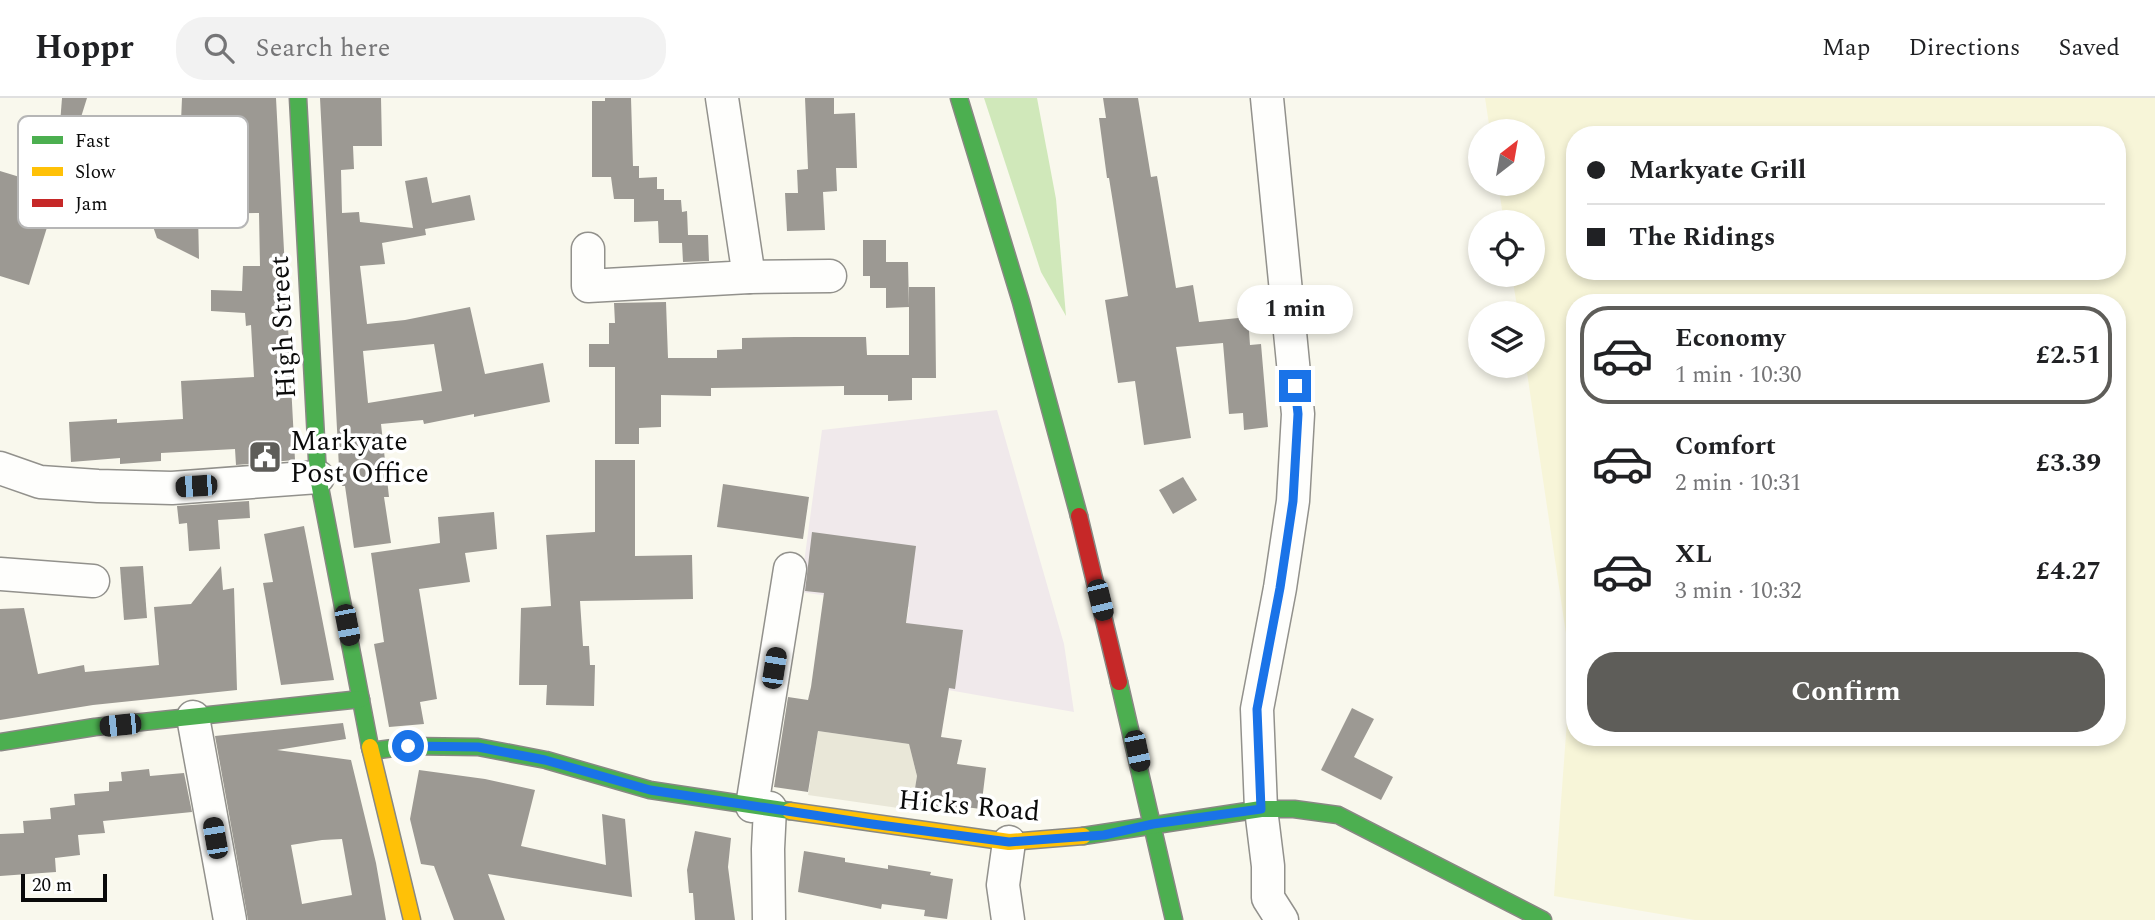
<!DOCTYPE html>
<meta charset="utf-8">
<style>
:root{--surface:#fff;--page:#f2f2f2;--text:#202124;--muted:#757577;--line:#e0e0e0;--accent:#5e5d59}
body{margin:0;font-family:Spectral,serif;background:var(--page);color:var(--text);height:100vh;display:flex;flex-direction:column;font-size:26px;white-space:nowrap}
*{box-sizing:border-box;margin:0}
p{font-size:23px;color:var(--muted)}
.icon{flex:none;width:38px;height:38px;fill:none;stroke:currentColor;stroke-width:2;stroke-linecap:round;stroke-linejoin:round}
.map{position:relative;flex:1;overflow:hidden}
.details{position:absolute;left:1566px;top:196px;width:560px;height:452px;display:flex;flex-direction:column;background:var(--surface);border-radius:28px;box-shadow:0 4px 10px #0003}
.details>*{flex:none}
.banner{position:absolute;left:1566px;top:28px;width:560px;height:154px;border-radius:28px;box-shadow:0 4px 10px #0003;display:grid;align-content:center;height:154px;padding:0 21px;background:var(--surface)}
.needle{width:46px;rotate:31deg}
.controls{position:absolute;left:1468px;top:21px;display:grid;gap:14px}
.controls a{display:grid;place-items:center;width:77px;height:77px;border-radius:50%;background:var(--surface);box-shadow:0 4px 10px #0003;font-size:35px}
.scale{position:absolute;left:21px;bottom:18px;width:86px;box-sizing:border-box;padding-left:7px;border:4px solid #0a0a0a;border-top:0;font-size:19px;line-height:24px;white-space:nowrap;color:#0a0a0a;-webkit-text-stroke:5px #fff;paint-order:stroke}
.end{position:absolute;width:32px;height:32px;margin:-16px;border:9px solid #1a73e8;background:#fff;box-shadow:0 0 0 4px #fff}
.from{border-radius:50%}
.bubble{position:absolute;height:49px;border-radius:24px;background:var(--surface);box-shadow:0 4px 10px #0003;font-size:23px;font-weight:700;line-height:49px;text-align:center}
.car{position:absolute;width:21px;height:42px;margin:-21px -10px;border-radius:9px;box-shadow:0 0 5px 2px #0007;background:linear-gradient(#222 24%,#8ab4d8 0 40%,#222 0 76%,#8ab4d8 0 86%,#222 0)}
.banner b{display:flex;align-items:center;gap:24px;height:66px;font-size:26px}
.banner b+b{border-top:2px solid var(--line)}
.banner i{width:18px;height:18px;background:var(--text)}
ul{padding:12px 0 0;list-style:none}
li{display:flex;align-items:center;gap:21px;height:98px;margin:0 14px 10px;padding:0 7px;border:4px solid transparent;border-radius:28px}
li div{flex:1}
li b{display:block;font-size:26px}
li em{font-style:normal;font-weight:700}
li.active{border-color:var(--accent)}
li>.icon{width:63px;height:63px;stroke-width:1.5}
.action{display:flex;gap:14px;margin-top:auto;padding:14px 21px}
.action a{flex:1;height:80px;border-radius:28px;background:var(--accent);color:#fff;font-size:28px;font-weight:700;line-height:80px;text-align:center}
header{display:flex;align-items:center;gap:42px;box-sizing:border-box;height:98px;padding:0 35px;background:var(--surface);border-bottom:2px solid var(--line)}
header strong{font-size:33px}
nav{display:flex;gap:38px;margin-inline-start:auto;font-size:24px}
.search{width:490px;height:63px;background:var(--page);display:flex;align-items:center;gap:18px;box-sizing:border-box;padding:0 24px;border-radius:28px;color:var(--muted);font-size:26px}
.map>svg:first-child{display:block}
.industrial{fill:#f0e9eb}
.farmland{fill:#f7f5d8;fill-rule:evenodd}
.forest{fill:#d0e8ba}
.plaza{fill:#e9e7d8}
.building{fill:#9c9993;fill-rule:evenodd}
.lines{fill:none;stroke-linecap:round;stroke-linejoin:round}
.street-casing{stroke:#92918c;stroke-width:35}
.fast-casing{stroke:#888883;stroke-width:19}
.slow-casing{stroke:#888883;stroke-width:19}
.jam-casing{stroke:#888883;stroke-width:19}
.street{stroke:#fefefc;stroke-width:32}
.fast{stroke:#4caf50;stroke-width:16}
.slow{stroke:#ffc107;stroke-width:16}
.jam{stroke:#c62828;stroke-width:16}
.route{stroke:#1a73e8;stroke-width:9}
.labels{text-anchor:middle;dominant-baseline:central;stroke-width:7;stroke-linejoin:round;paint-order:stroke}
.street-label{font-size:28px;fill:#0a0a0a;stroke:#fff}
.poi-label{font-size:28px;fill:#0a0a0a;stroke:#fff;text-anchor:start}
.key{fill:#fff;stroke:#b6b6b6;stroke-width:2}
.key-label{font-size:19px;fill:#0a0a0a}
</style>
<header>
<strong>Hoppr</strong>
<div class="search"><svg class="icon" aria-label="search" viewBox="0 0 24 24"><circle cx="10" cy="10" r="6"/><path d="M15 15l6 6"/></svg>Search here</div>
<nav><a>Map</a><a>Directions</a><a>Saved</a></nav>
</header>
<div class="map">
<svg width="2155" height="822" viewBox="0 0 2155 822">
<rect width="100%" height="100%" fill="#f9f8ed"/>
<path class="industrial" d="M997,312L1064,546L1074,614L897,583L909,509L800,494L822,332Z"/>
<path class="farmland" d="M1485,0H2155V822H1695L1554,798L1571,569L1526,268H1533V215H1518L1512,177H1533V124H1504L1498,86H1533V33H1490ZM1575,37H2118V173H1575ZM1575,205H2118V639H1575Z"/>
<path class="forest" d="M984,0H1037L1056,101L1066,218L1041,174Z"/>
<path class="plaza" d="M818,633L909,646L917,678L912,712L808,697Z"/>
<g class="building">
<path d="M62,0H87L66,67L57,65Z"/>
<path d="M182,0H276L295,362L236,367L235,351L161,355V363L120,366V360L71,364L69,324L117,321V325L183,321L181,283L254,279L251,227L246,228L245,215L211,213V192L242,193L243,168H260L259,115L198,116L199,161L157,140L149,117H177Z"/>
<path d="M320,0H381L382,48H353L354,71L341,72L342,115L359,114L360,124L413,130L405,83L427,79L432,105L470,97L475,122L425,131L426,137L382,145L385,166L360,168L367,226L405,222L470,209L485,276L543,265L550,304L474,319V316L424,326L423,322L381,326L389,399H384L391,445L354,450L345,388H342L339,370ZM434,246L442,293L368,305L363,253Z"/>
<path d="M605,0H631L633,68H639V80L657,79V91H664V102H681L682,114L687,113L688,137H708L709,163L683,164L682,145H659L658,123L634,124V101H614L611,79H592V3H605Z"/>
<path d="M805,0H834V16L855,15L857,70H836L837,93L823,94L825,132L787,133L785,95H798L797,72L808,71Z"/>
<path d="M1103,0H1138L1151,79L1157,78L1176,190L1193,187L1199,224L1248,219L1250,247L1261,246L1268,329L1244,332L1243,315L1229,316L1223,245L1176,249L1191,340L1144,347L1135,283L1118,285L1105,202L1128,198L1109,80H1107L1099,20H1106Z"/>
<path d="M0,73L59,91L29,187L0,178Z"/>
<path d="M863,142H886V164H908L909,209L886,210V190H870V178H863Z"/>
<path d="M909,189H935L936,280H912V302L888,303V297H844V288L711,290V298L661,297V329L639,330V346H615V269H589V246H609V225H615L614,205L666,204L668,260H717V252L742,251V240L795,239H866L867,257H909Z"/>
<path d="M595,362H635V458L692,457L693,501L580,503L583,548H589L590,567H595L594,608L546,607L547,587H519L521,510L551,508L546,437L595,434Z"/>
<path d="M1183,379L1197,402L1173,416L1159,392Z"/>
<path d="M723,386L809,399L803,441L717,429Z"/>
<path d="M249,403L250,420L218,422L220,451L189,453L187,425L179,426L177,408Z"/>
<path d="M494,414L497,451L465,455L470,484L419,491L437,601L420,604L424,626L389,629L374,546L384,544L371,455L440,445L438,419Z"/>
<path d="M304,428L334,582L281,587L263,485L273,484L264,436Z"/>
<path d="M812,434L916,448L906,525L963,532L955,591L949,590L941,639L962,642L957,666L986,670L981,711L957,708L956,715L912,709L917,678L909,646L818,633L808,694L774,689L788,599L808,602L811,589L824,495L805,493Z"/>
<path d="M143,468L147,520L124,522L120,469Z"/>
<path d="M221,468L223,492L234,490L237,592L93,607L0,622V511L24,510L38,576L84,567L85,574L159,567L154,509L191,506Z"/>
<path d="M1352,610L1374,621L1354,659L1393,679L1381,702L1321,672Z"/>
<path d="M343,625L346,641L277,652L351,662L376,765L386,822H248L215,638ZM342,741L352,797L302,806L291,747L322,742Z"/>
<path d="M149,671L150,678L184,675L192,714L103,723L105,735L78,737L80,757L55,760L56,774L0,778V736L24,735L23,723L51,721L50,710L75,707L74,696L109,693V684L122,683L121,674Z"/>
<path d="M419,672L485,681L535,692L521,748L606,767L602,716L625,721L632,799L488,776L505,822H454L434,768L421,766L410,721Z"/>
<path d="M695,733L731,740L728,769L735,822H695L693,795H689L687,772Z"/>
<path d="M804,753L845,760V764L888,771V767L931,774L930,777L953,781L947,821L924,818L925,812L882,806L881,811L798,794Z"/>
</g>
<g class="lines">
<defs>
<g id="street">
<path d="M1267,0L1298,316L1293,403L1280,490L1257,611L1261,711L1268,768V800L1282,822"/>
<path d="M588,151V188L749,179L722,0"/>
<path d="M749,179L830,178"/>
<path d="M0,370L40,384L98,388L172,390L318,379"/>
<path d="M0,476L93,483"/>
<path d="M193,619L230,822"/>
<path d="M752,708L790,471"/>
<path d="M769,822L768,751L770,710"/>
<path d="M1008,822L1003,787L1009,744"/>
</g>
<g id="fast">
<path d="M298,0L318,379L370,649"/>
<path d="M959,0L1021,204L1079,418"/>
<path d="M1119,584L1174,822"/>
<path d="M0,644L95,629L361,601"/>
<path d="M371,653L408,648L478,649L546,662L650,692L790,713"/>
<path d="M1083,738L1261,711H1294L1338,717L1543,822"/>
</g>
<g id="slow">
<path d="M370,649L412,822"/>
<path d="M790,713L1009,744L1083,738"/>
</g>
<path id="jam" d="M1079,418L1119,584"/>
</defs>
<use href="#street" class="street-casing"/>
<use href="#fast" class="fast-casing"/>
<use href="#slow" class="slow-casing"/>
<use href="#jam" class="jam-casing"/>
<use href="#street" class="street"/>
<use href="#fast" class="fast"/>
<use href="#slow" class="slow"/>
<use href="#jam" class="jam"/>
</g>
<g class="lines">
<path class="route" d="M408,648L478,649L545,662L650,692L872,726L1009,744L1104,737L1153,726L1261,711L1257,611L1280,490L1293,403L1298,316L1295,288"/>
</g>
<defs>
<symbol id="civic-square" viewBox="-11 -11 22 22"><rect x="-9" y="-9" width="18" height="18" rx="4" fill="#5e5d59" stroke="#fff"/><path d="M-.6-6.5H3V-4.5H.6V-3L4-1V1h2V6H-6V1h2V-1L-.6-3ZM-1.2 2.5V6h2.4V2.5Z" fill="#fff"/></symbol>
</defs>
<g fill-rule="evenodd">
<use href="#civic-square" x="246" y="340" width="38" height="38"/>
</g>
<g class="labels">
<g class="street-label">
<text transform="translate(283 229) rotate(-93)">High Street</text>
<text transform="translate(969 708) rotate(5)">Hicks Road</text>
</g>
<g class="poi-label">
<text x="290" y="343">Markyate<tspan x="290" dy="32">Post Office</tspan></text>
</g>
</g>
<rect x="18" y="18" width="230" height="112" rx="10" class="key"/>
<rect x="32" y="38" width="31" height="8" fill="#4caf50"/>
<rect x="32" y="69" width="31" height="9" fill="#ffc107"/>
<rect x="32" y="101" width="31" height="8" fill="#c62828"/>
<g class="key-label">
<text x="75" y="49">Fast</text>
<text x="75" y="80">Slow</text>
<text x="75" y="112">Jam</text>
</g>
</svg>
<div class="controls">
<a><svg class="needle" viewBox="-14 -14 28 28"><path d="M0-13l5 13h-10z" fill="#e53935"/><path d="M0 13l5-13h-10z" fill="#757577"/></svg></a>
<a><svg class="icon" aria-label="locate" viewBox="0 0 24 24"><circle cx="12" cy="12" r="6"/><path d="M12 2v4M12 18v4M2 12h4M18 12h4"/></svg></a>
<a><svg class="icon" aria-label="layers" viewBox="0 0 24 24"><path d="M12 4l9 5-9 5-9-5zM3 14l9 5 9-5"/></svg></a>
</div>
<div class="scale">20 m</div>
<i class="end from" style="left:408px;top:648px"></i>
<i class="end" style="left:1295px;top:288px"></i>
<div class="bubble" style="left:1237px;top:187px;width:116px">1 min</div>
<i class="car" style="left:196px;top:388px;rotate:266deg"></i>
<i class="car" style="left:1100px;top:502px;rotate:166deg"></i>
<i class="car" style="left:347px;top:527px;rotate:169deg"></i>
<i class="car" style="left:774px;top:570px;rotate:9deg"></i>
<i class="car" style="left:120px;top:627px;rotate:264deg"></i>
<i class="car" style="left:1137px;top:653px;rotate:168deg"></i>
<i class="car" style="left:215px;top:740px;rotate:350deg"></i>
<div class="banner">
<b><i class="from"></i>Markyate Grill</b>
<b><i></i>The Ridings</b>
</div>
<section class="details">
<ul>
<li class="active"><svg class="icon" aria-label="car" viewBox="0 0 24 24"><path d="M5 17H2v-5l4-1 3-4h7l3 4 3 1v5h-3M9 17h6M6 11h13"/><circle cx="7" cy="17" r="2"/><circle cx="17" cy="17" r="2"/></svg><div><b>Economy</b><p>1 min · 10:30</p></div><em>£2.51</em></li>
<li><svg class="icon" aria-label="car" viewBox="0 0 24 24"><path d="M5 17H2v-5l4-1 3-4h7l3 4 3 1v5h-3M9 17h6M6 11h13"/><circle cx="7" cy="17" r="2"/><circle cx="17" cy="17" r="2"/></svg><div><b>Comfort</b><p>2 min · 10:31</p></div><em>£3.39</em></li>
<li><svg class="icon" aria-label="car" viewBox="0 0 24 24"><path d="M5 17H2v-5l4-1 3-4h7l3 4 3 1v5h-3M9 17h6M6 11h13"/><circle cx="7" cy="17" r="2"/><circle cx="17" cy="17" r="2"/></svg><div><b>XL</b><p>3 min · 10:32</p></div><em>£4.27</em></li>
</ul>
<div class="action"><a>Confirm</a></div>
</section>
</div>
